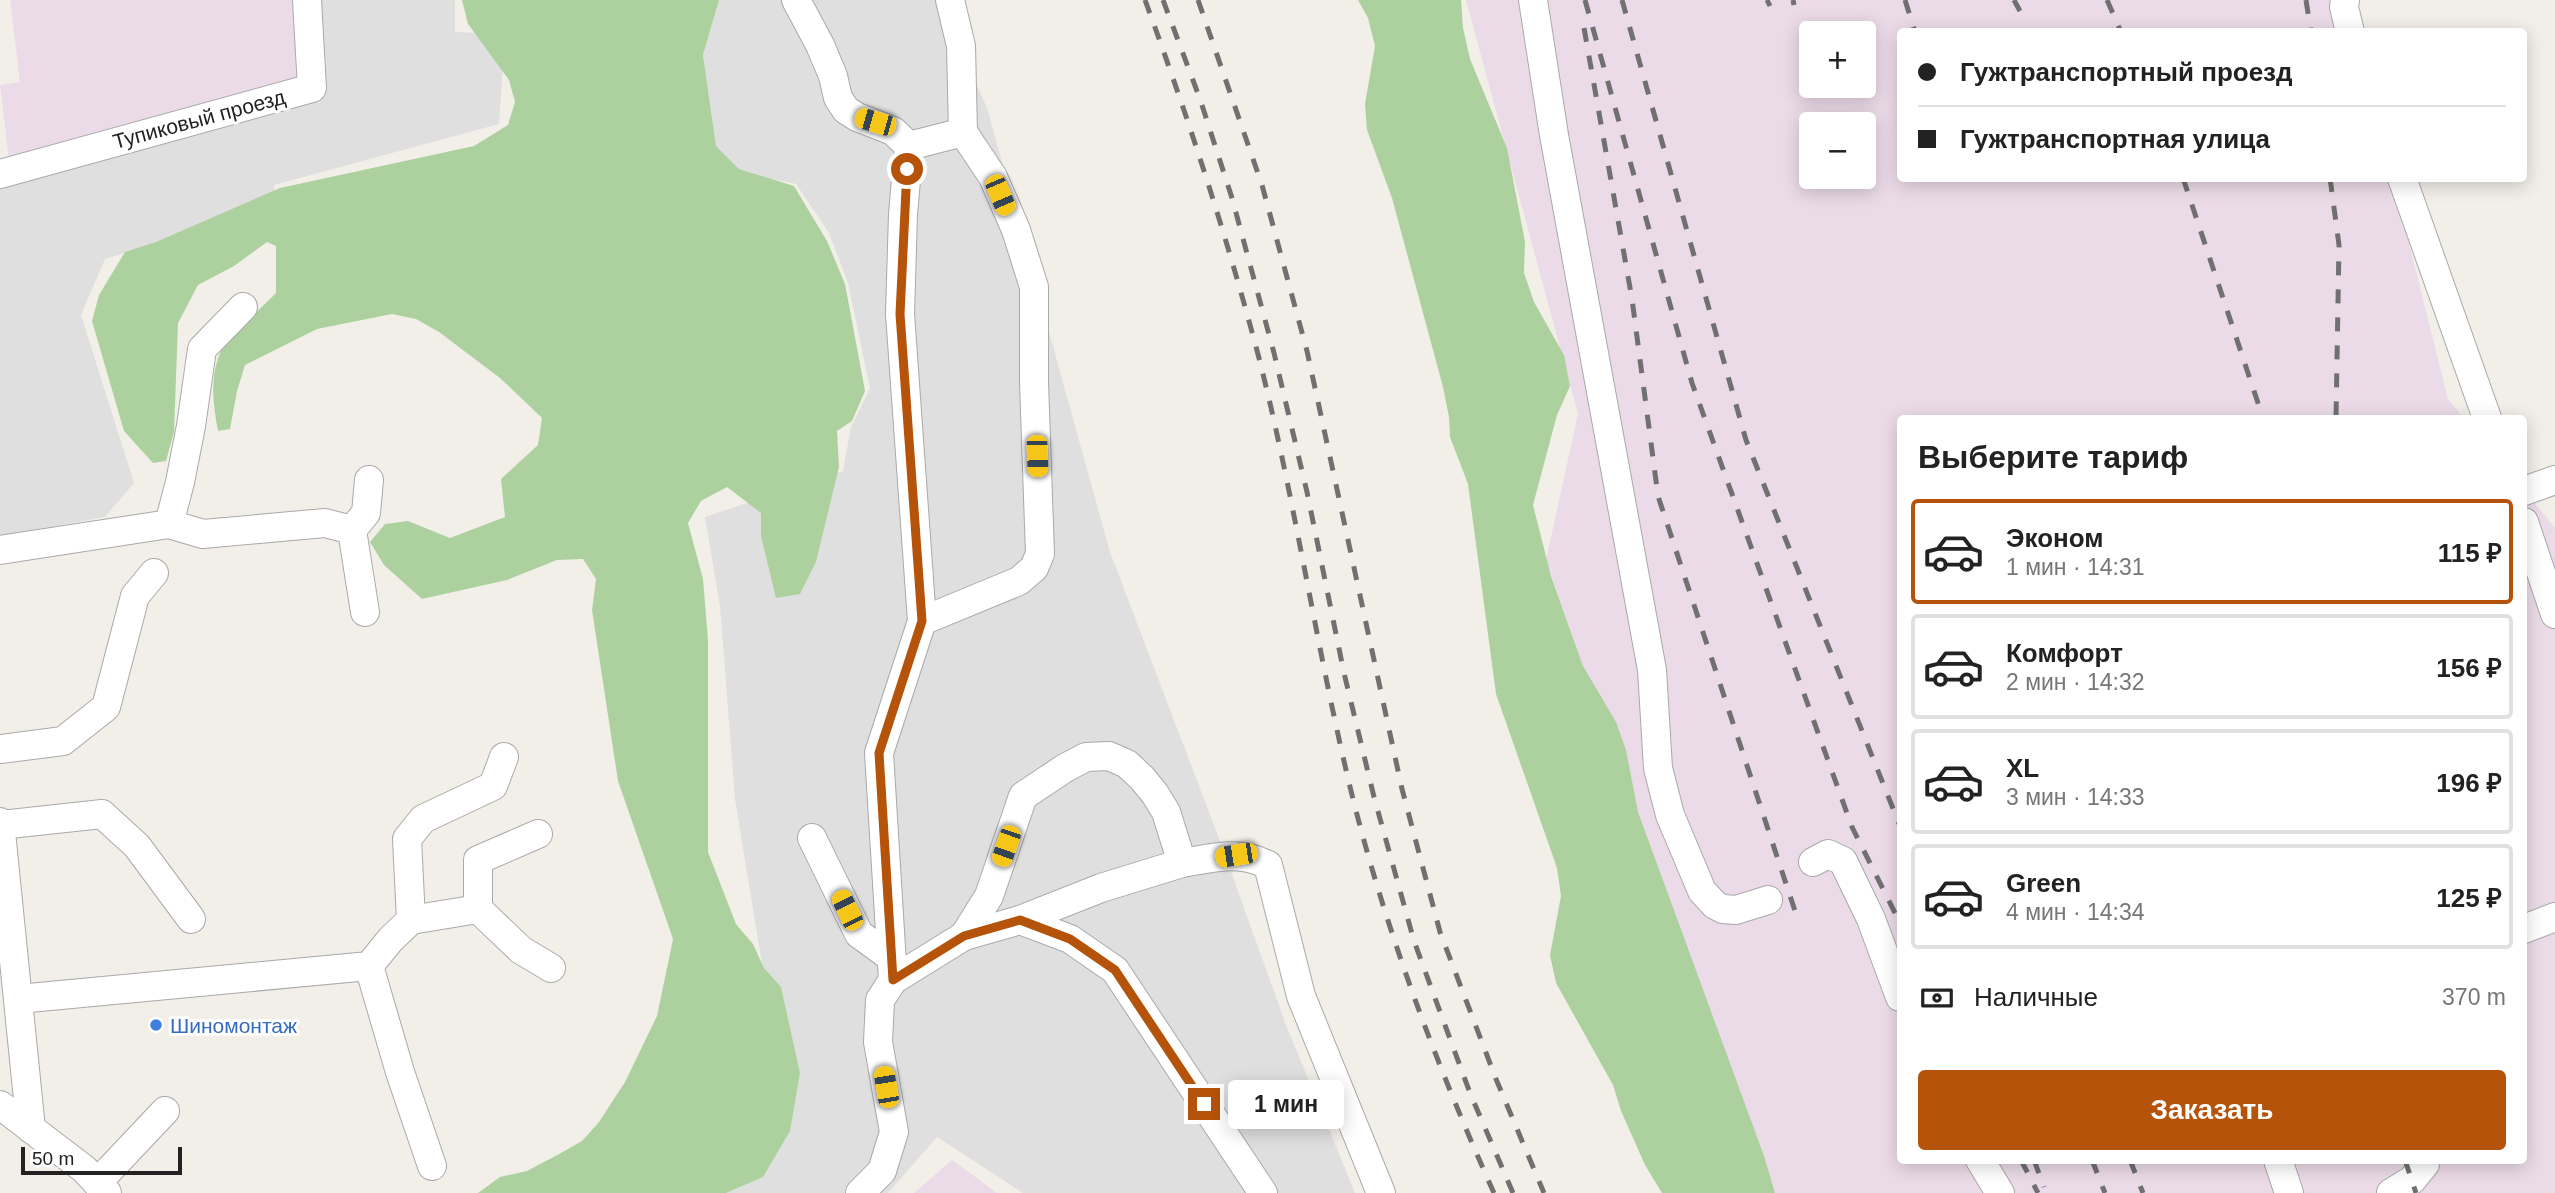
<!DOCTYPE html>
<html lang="ru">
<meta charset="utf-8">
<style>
:root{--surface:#fff;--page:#f6f6f6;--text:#222;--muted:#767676;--line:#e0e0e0;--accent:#b45309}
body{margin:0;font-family:Helvetica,sans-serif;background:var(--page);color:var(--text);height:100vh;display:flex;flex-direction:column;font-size:26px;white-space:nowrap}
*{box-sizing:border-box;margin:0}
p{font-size:23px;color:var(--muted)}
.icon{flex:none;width:38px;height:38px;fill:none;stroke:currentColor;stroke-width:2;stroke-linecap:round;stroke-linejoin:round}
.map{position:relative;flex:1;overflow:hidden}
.details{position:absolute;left:1897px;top:415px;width:630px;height:749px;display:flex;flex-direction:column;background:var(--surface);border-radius:7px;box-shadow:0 4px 18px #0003}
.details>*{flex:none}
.hud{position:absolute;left:1897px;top:28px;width:630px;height:154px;border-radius:7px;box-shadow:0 4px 18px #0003;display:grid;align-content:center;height:154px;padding:0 21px;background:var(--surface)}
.fabs{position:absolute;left:1799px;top:21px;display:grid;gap:14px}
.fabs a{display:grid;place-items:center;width:77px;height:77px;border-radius:7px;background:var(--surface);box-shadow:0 4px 18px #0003;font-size:35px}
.scale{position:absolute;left:21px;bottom:18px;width:161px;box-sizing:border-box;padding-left:7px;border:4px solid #222;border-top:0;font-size:19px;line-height:24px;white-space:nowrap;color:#222;-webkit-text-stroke:5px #fff;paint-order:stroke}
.end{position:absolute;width:32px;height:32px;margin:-16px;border:9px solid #b45309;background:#fff;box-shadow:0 0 0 4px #fff}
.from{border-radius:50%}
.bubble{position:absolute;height:49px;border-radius:7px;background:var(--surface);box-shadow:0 4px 18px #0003;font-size:23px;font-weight:600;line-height:49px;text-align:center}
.car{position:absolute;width:21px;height:42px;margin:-21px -10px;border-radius:9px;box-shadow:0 0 5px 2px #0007;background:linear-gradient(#f5c518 24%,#345 0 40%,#f5c518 0 76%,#345 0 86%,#f5c518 0)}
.hud b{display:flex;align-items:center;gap:24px;height:66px;font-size:26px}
.hud b+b{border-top:2px solid var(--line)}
.hud i{width:18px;height:18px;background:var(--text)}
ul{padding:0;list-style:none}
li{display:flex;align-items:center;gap:21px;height:105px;margin:0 14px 10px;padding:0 7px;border:4px solid var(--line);border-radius:7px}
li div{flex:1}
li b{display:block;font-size:26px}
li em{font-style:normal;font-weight:600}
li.active{border-color:var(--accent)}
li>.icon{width:63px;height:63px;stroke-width:1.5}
h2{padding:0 21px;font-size:32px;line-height:84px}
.pay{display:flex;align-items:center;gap:18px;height:77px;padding:0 21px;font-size:26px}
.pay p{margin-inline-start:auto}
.button{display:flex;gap:14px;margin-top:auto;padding:14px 21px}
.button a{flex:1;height:80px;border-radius:7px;background:var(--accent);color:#fff;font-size:28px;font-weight:600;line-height:80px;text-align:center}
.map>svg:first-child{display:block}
.residential{fill:#e0dfdf}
.industrial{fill:#ebdbe8;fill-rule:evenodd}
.forest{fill:#add19e}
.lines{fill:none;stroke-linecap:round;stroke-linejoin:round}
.minor-casing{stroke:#a9a9a9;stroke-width:30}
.minor{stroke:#fff;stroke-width:28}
.rail{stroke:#707070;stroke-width:5;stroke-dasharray:14 14;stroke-linecap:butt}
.route{stroke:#b45309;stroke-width:9}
.shop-dot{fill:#3f7fe0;stroke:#fff;stroke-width:2.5}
.labels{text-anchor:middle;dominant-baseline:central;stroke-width:6;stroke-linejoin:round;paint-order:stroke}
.street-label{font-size:21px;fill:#222;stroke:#fff}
.shop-label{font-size:21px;fill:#366cbe;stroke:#fff;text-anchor:start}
</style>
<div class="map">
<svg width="2555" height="1193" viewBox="0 0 2555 1193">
<rect width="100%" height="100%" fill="#f2efe9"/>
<g class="residential">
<path d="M316,0H455V32L505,34L499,124L274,185V207L105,259L81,315L134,483L105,517L0,536V184Z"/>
<path d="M719,0H939L987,108L1110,552L1220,841L1286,1025L1355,1193H1023L937,1137L888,1193H708L769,1007L735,799L720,606L705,517L843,471L851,427L870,388L848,283L829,233L796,184L767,178L739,169L716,146L703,55Z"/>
</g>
<g class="industrial">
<path d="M10,0H298L307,80L10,168L0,85L20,82Z"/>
<path d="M1466,0H2349L2356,31L1900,32V178L2393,179L2448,399L2464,418H1900V1160H2524V490L2555,528V1193H1767L1546,560L1578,414ZM1811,33H1864V86H1811ZM1811,124H1864V177H1811Z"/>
<path d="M952,1160L997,1193H914Z"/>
</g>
<g class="forest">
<path d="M462,0H719L703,55L716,146L739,169L794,186L827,241L845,284L865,391L852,421L837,431L839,467L816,562L800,594L776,598L761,536V513L727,487L701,501L688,523L703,579L708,640V852L736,924L753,944L764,968L781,987L800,1073L790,1131L763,1177L726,1193H478L500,1177L527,1171L561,1153L582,1141L599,1122L625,1082L657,1016L673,939L618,781L592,610L596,579L583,559L557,560L507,580L422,599L384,565L370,542L385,524L408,521L450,538L505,517L501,479L538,445L542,418L500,378L439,332L416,319L392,314L317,329L245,365L237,391L230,429L218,431C213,404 209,375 222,349C229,336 264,306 276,293V246L267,242L234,266L198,285L178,323L174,432L166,461L153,463L124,431L92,321L99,295L125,252L156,242L280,188L474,146L508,125L515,102L509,80L468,24Z"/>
<path d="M1358,0H1461L1463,28L1470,59L1507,148L1525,242L1524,273L1534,302L1564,355L1570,386L1557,415L1533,505L1551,576L1583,666L1616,722L1626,750L1638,812L1764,1156L1775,1193H1662L1645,1165L1621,1111L1613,1085L1556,983L1550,955L1561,896L1557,868L1496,694L1468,484L1450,437L1449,417L1443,387L1392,198L1367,130L1365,104L1375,46L1368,18Z"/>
</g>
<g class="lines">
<defs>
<g id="minor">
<path d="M796,0L820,45L833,76L838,98L846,110L857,117L893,131L909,146"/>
<path d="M1533,0L1554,135L1652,670L1658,768L1670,815L1702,891L1715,905L1723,909L1736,910L1768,900"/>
<path d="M2345,0L2344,7L2350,32"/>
<path d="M0,174L312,88L307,0"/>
<path d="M2402,178L2487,418"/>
<path d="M2524,491L2555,480"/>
<path d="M2524,522L2555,614"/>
<path d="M169,524L180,482L191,426L202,349L243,307"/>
<path d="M0,550L169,524L203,534L325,523L352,530"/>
<path d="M365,612L352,530L366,513L369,480"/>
<path d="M922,621L1019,581L1034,568L1040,554L1034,382V287L1016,230L993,177L963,132"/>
<path d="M0,749L63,741L106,707L135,596L154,573"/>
<path d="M0,822L31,1129"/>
<path d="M0,825L102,814L137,846L191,919"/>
<path d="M812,838L859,934L892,958"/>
<path d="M1813,862L1828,854L1843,861L1871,919L1900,997"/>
<path d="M1182,863C1214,858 1238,850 1268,865L1301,996L1381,1193"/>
<path d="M478,909V860L538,834"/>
<path d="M411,920L407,839L423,819L493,786L504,757"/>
<path d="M2524,929L2555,917"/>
<path d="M964,936L989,896L1023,796L1065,768L1086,757L1109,756L1127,764L1142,778L1155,794L1166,812L1182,863L1101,888L1020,920"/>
<path d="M369,966L400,1072L432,1166"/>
<path d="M893,980L964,936L1020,920L1070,939L1115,970L1263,1193"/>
<path d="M18,999L369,966L391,939L411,920L478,909L521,950L551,968"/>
<path d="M0,1105L84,1169L107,1193"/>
<path d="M1980,1160L2000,1193"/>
<path d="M2278,1160L2289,1193"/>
<path d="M97,1183L165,1111"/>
<path d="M860,1193L882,1171L894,1132L878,1042L880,1000L893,980L879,753L922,621L900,314L903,214L909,146L963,132L961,46L950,0"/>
<path d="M2391,1193L2412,1180L2425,1164L2424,1160"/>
</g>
</defs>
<use href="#minor" class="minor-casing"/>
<use href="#minor" class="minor"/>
<g class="rail">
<path d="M1145,0C1188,117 1227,237 1259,358C1296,504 1317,653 1353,799C1387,934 1437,1066 1494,1193"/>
<path d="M1163,0L1200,99L1232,198L1274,353L1307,492L1344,673L1374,797L1414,941L1470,1093L1513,1193"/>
<path d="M1198,0L1262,185L1307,351L1402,789L1440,932L1496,1079L1544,1193"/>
<path d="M1585,0L1692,383L1852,827L1900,923"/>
<path d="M1622,0L1746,440L1900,826"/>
<path d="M1767,0L1770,6"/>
<path d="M1793,0L1794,5"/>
<path d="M1905,0L1915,32"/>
<path d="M2014,0L2020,11"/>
<path d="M2107,0L2121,32"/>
<path d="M2306,0L2311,32"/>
<path d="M1584,28L1632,299L1658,496L1797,917"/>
<path d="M2183,178L2263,418"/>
<path d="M2330,178L2339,245L2336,418"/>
<path d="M2021,1160L2038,1193"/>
<path d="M2034,1160L2044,1187"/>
<path d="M2092,1160L2105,1193"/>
<path d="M2130,1160L2143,1193"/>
<path d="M2405,1160L2416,1193"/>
</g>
</g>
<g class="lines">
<path class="route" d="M907,169L900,314L922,621L879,753L893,980L964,936L1020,920L1070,939L1115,970L1204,1104"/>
</g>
<circle class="shop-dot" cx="156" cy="1025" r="7"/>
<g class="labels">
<g class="street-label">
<text transform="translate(199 119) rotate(-15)">Тупиковый проезд</text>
</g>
<g class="shop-label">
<text x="170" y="1025">Шиномонтаж</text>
</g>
</g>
</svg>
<div class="fabs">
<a>+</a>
<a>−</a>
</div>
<div class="scale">50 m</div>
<i class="end from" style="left:907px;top:169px"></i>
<i class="end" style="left:1204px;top:1104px"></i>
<div class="bubble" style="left:1228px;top:1080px;width:116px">1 мин</div>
<i class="car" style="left:875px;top:122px;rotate:286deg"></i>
<i class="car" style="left:1000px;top:195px;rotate:157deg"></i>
<i class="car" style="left:1037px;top:456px;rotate:178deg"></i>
<i class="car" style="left:1006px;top:846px;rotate:199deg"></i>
<i class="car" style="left:1236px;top:855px;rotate:261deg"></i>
<i class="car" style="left:847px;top:910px;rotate:334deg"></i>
<i class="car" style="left:886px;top:1087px;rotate:350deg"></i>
<div class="hud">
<b><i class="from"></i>Гужтранспортный проезд</b>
<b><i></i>Гужтранспортная улица</b>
</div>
<section class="details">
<h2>Выберите тариф</h2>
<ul>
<li class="active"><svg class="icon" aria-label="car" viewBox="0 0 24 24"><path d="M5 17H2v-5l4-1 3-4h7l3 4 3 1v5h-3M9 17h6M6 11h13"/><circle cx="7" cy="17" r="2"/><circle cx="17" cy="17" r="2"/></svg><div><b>Эконом</b><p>1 мин · 14:31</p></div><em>115 ₽</em></li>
<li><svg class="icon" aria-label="car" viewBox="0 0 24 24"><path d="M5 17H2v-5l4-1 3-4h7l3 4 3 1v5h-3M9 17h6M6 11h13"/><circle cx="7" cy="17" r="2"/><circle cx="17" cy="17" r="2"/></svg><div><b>Комфорт</b><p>2 мин · 14:32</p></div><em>156 ₽</em></li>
<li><svg class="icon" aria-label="car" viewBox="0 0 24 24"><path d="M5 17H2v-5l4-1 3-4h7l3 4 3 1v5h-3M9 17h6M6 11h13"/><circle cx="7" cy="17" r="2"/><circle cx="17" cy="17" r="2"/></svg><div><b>XL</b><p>3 мин · 14:33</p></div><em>196 ₽</em></li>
<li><svg class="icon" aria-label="car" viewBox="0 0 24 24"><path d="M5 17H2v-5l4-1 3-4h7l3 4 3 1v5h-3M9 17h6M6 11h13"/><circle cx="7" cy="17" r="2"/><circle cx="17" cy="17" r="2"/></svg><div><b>Green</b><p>4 мин · 14:34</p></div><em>125 ₽</em></li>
</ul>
<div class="pay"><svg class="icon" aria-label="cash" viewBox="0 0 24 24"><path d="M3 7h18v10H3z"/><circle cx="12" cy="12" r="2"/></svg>Наличные<p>370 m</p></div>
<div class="button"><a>Заказать</a></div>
</section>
</div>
